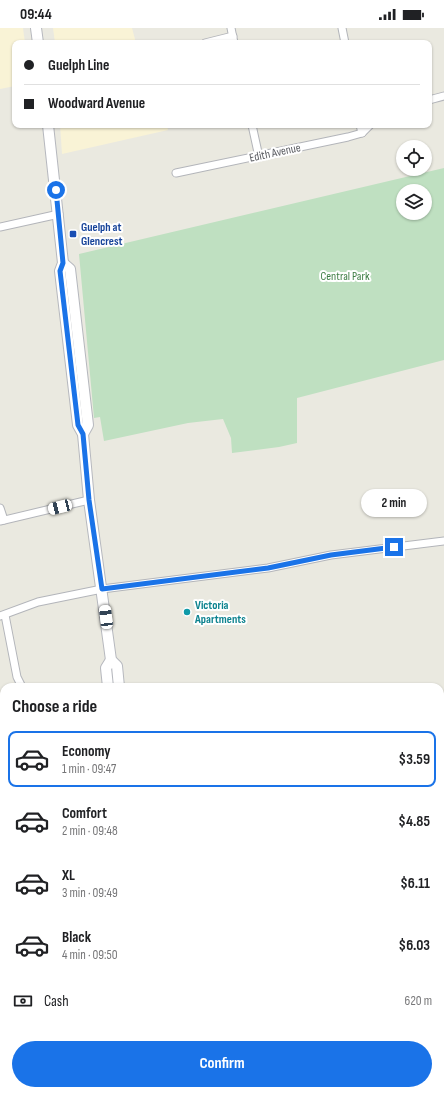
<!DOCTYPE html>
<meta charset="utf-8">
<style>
:root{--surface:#fff;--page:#f2f2f2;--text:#202124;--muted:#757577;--line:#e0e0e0;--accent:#1a73e8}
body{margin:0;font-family:"Sofia Sans Condensed",sans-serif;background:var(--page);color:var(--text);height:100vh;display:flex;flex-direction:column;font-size:15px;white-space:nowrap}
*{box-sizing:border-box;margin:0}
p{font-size:13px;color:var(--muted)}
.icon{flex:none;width:22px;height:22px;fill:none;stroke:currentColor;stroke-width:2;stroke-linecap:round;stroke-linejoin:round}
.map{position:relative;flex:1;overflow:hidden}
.sheet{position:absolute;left:0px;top:655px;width:444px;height:412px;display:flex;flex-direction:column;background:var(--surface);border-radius:12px 12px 0 0;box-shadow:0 1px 3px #0004}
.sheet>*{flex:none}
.guide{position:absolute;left:12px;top:12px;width:420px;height:88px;border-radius:8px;box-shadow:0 1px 3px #0004;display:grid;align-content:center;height:88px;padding:0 12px;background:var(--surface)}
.controls{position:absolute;left:396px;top:112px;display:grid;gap:8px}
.controls a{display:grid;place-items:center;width:36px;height:36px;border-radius:50%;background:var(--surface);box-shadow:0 1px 3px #0004;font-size:20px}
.end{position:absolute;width:18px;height:18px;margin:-9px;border:5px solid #1a73e8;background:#fff;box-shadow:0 0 0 2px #fff}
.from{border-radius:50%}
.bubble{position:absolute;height:28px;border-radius:14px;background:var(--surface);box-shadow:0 1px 3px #0004;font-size:13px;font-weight:700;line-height:28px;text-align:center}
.car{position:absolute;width:12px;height:24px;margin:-12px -6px;border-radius:5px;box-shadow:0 0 3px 1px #0007;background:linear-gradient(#fff 24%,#345 0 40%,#fff 0 76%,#345 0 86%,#fff 0)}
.guide b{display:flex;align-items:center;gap:14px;height:38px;font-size:15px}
.guide b+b{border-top:1px solid var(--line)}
.guide i{width:10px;height:10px;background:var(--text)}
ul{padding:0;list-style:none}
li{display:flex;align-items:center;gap:12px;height:56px;margin:0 8px 6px;padding:0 4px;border:2px solid transparent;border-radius:8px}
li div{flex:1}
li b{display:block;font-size:15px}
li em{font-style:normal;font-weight:700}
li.active{border-color:var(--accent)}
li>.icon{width:36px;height:36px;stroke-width:1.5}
h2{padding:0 12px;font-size:18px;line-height:48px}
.pay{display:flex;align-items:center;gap:10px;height:44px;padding:0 12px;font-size:15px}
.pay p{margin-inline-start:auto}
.action{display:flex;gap:8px;margin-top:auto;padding:8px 12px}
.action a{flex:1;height:46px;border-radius:24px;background:var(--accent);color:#fff;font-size:16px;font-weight:700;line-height:46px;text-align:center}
.status{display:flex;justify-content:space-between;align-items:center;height:28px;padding:0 20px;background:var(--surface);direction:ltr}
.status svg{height:11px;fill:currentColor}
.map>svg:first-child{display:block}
.commercial{fill:#f9f3d6}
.green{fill:#bfe0c1;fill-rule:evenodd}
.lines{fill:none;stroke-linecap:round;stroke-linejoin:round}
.minor-casing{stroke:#b3b5ba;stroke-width:9}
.tertiary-casing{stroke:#b3b5ba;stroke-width:11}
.secondary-casing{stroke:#b6b8be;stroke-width:12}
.minor{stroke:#fff;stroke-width:7}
.tertiary{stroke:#fff;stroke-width:9}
.secondary{stroke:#fff;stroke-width:10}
.route{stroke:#1a73e8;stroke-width:5}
.transit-dot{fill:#1a4fb4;stroke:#fff;stroke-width:1.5}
.culture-dot{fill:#0f9aa8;stroke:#fff;stroke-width:1.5}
.labels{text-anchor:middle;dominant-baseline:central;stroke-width:4;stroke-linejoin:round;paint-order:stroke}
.street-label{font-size:12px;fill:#595b60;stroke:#fff}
.transit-label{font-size:12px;font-weight:bold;fill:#164399;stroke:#fff;text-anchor:start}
.park-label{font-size:12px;fill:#3c7c43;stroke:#fff}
.culture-label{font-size:12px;font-weight:bold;fill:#0d838f;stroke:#fff;text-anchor:start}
</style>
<div class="status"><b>09:44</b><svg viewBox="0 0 49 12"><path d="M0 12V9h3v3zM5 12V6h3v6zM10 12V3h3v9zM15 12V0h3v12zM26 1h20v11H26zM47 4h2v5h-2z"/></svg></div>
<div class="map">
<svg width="444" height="1067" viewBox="0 0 444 1067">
<rect width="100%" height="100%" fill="#eae9e0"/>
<g class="commercial">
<path d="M0,0H23L25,15H15V58L0,61Z"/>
<path d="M53,0H132L136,15H55Z"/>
<path d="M60,97H167L168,102L62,126Z"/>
<path d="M4,1061V1063H142V1067H0V1062Z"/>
<path d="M181,1063H228L229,1065L243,1064L244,1067H181Z"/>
</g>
<path class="green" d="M444,140V332L297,370V415L279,419L232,425L231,410L223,391L188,395L104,413L100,389L94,390L79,226ZM403,163H425V185H403Z"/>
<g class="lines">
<defs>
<g id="minor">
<path d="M231,0L234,15"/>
<path d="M342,0L345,15"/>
<path d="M205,15L233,8"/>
<path d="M429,72L444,68"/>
<path d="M252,97L259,129"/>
<path d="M360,97L362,105"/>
<path d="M176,145L348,109L362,105L370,97"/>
<path d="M0,199L59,186"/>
<path d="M0,480L4,492"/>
<path d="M0,493L89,472"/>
<path d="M5,587L17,649L22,659"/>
<path d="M0,588L38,574L102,561L268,540L331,527L444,513"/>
<path d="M0,693L4,692"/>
<path d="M440,731L444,732"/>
<path d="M440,831H444"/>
<path d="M440,1039L443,1067"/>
</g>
<g id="tertiary">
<path d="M440,988L444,987"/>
<path d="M0,1038L4,1037"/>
<path d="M0,1050L4,1049"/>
</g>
<g id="secondary">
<path d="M36,0L38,15"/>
<path d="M48,97L63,235L60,243L78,397L83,406L89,472L111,632L117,638L119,659"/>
<path d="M63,235L70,241L88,397L83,406"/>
<path d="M108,659L106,640L111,632"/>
<path d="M157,1063V1067"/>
<path d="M168,1063V1067"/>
</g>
</defs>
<use href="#minor" class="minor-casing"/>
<use href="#tertiary" class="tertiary-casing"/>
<use href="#secondary" class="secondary-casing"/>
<use href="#minor" class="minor"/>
<use href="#tertiary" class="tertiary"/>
<use href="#secondary" class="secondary"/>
</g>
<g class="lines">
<path class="route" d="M56,162L63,235L60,243L78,397L83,406L89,472L102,561L268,540L331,527L394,519"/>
</g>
<rect class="transit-dot" x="69" y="202" width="8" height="8" rx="2"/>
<circle class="culture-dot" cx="187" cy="584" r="4"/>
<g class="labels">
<g class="street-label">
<text transform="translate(275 125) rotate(-12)">Edith Avenue</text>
</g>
<g class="transit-label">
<text x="81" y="199">Guelph at<tspan x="81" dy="14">Glencrest</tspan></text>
</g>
<g class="park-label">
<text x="345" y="248">Central Park</text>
</g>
<g class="culture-label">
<text x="195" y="577">Victoria<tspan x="195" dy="14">Apartments</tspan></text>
</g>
</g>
</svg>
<div class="controls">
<a><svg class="icon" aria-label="locate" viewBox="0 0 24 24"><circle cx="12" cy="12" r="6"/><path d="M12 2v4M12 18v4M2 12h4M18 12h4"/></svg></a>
<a><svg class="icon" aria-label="layers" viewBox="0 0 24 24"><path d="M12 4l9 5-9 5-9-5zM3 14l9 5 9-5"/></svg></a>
</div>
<i class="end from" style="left:56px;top:162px"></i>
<i class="end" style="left:394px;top:519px"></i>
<div class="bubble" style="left:361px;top:461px;width:66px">2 min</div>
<i class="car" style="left:60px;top:479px;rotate:256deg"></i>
<i class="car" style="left:106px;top:589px;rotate:353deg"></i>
<div class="guide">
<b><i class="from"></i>Guelph Line</b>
<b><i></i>Woodward Avenue</b>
</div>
<section class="sheet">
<h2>Choose a ride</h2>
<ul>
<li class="active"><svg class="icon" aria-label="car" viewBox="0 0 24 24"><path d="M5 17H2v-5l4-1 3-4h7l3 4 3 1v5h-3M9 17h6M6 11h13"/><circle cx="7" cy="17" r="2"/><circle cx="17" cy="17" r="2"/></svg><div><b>Economy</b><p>1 min · 09:47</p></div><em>$3.59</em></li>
<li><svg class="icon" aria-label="car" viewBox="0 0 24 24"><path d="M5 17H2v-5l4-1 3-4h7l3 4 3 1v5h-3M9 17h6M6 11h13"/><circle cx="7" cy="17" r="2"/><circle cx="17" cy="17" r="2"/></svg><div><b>Comfort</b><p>2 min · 09:48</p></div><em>$4.85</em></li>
<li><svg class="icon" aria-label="car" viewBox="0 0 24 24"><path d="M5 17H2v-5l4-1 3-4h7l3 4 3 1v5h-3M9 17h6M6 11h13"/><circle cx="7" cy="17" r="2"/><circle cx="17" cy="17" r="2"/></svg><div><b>XL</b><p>3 min · 09:49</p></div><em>$6.11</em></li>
<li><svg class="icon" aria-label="car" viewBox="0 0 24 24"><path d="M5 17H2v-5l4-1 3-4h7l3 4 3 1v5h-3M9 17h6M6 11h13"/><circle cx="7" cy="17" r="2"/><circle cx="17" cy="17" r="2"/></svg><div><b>Black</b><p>4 min · 09:50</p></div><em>$6.03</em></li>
</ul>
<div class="pay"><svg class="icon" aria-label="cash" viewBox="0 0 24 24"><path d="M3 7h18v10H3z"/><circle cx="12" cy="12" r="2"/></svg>Cash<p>620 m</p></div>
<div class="action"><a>Confirm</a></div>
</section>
</div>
